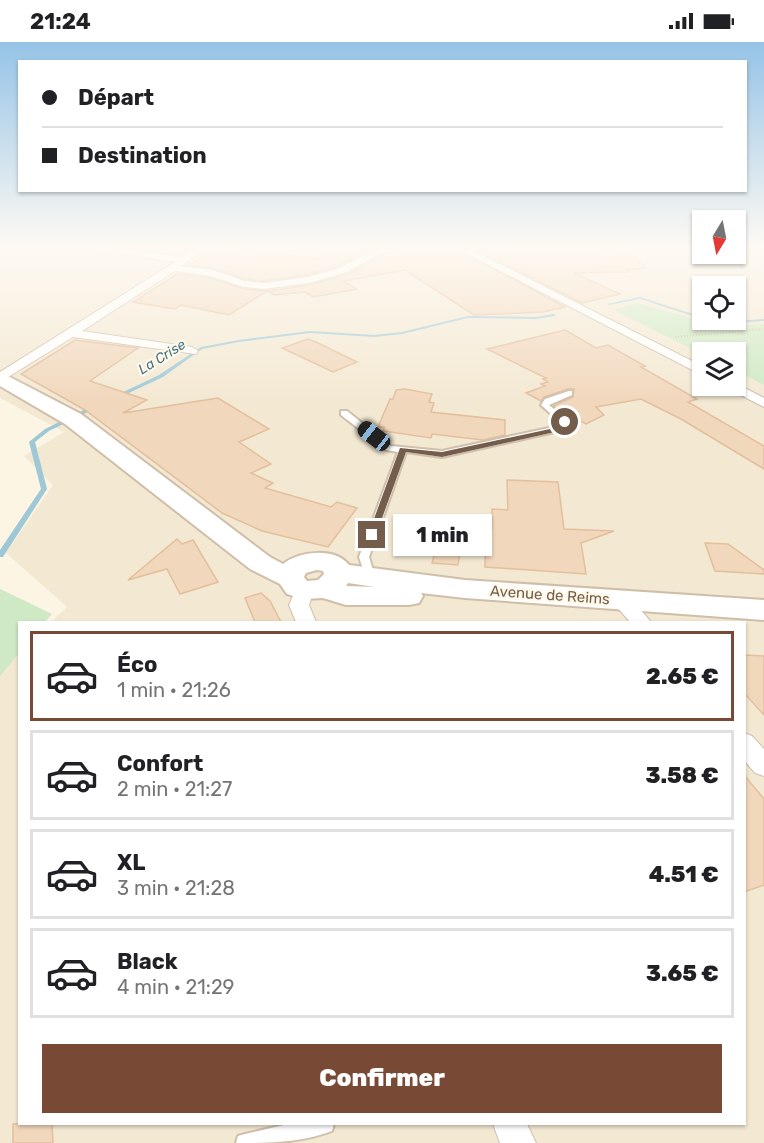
<!DOCTYPE html>
<html lang="fr">
<meta charset="utf-8">
<style>
:root{--surface:#fff;--page:#f2f2f2;--text:#202124;--muted:#757577;--line:#e0e0e0;--accent:#784a36}
body{margin:0;font-family:Rubik,sans-serif;background:var(--page);color:var(--text);height:100vh;display:flex;flex-direction:column;font-size:22px;white-space:nowrap}
*{box-sizing:border-box;margin:0}
p{font-size:20px;color:var(--muted)}
.icon{flex:none;width:33px;height:33px;fill:none;stroke:currentColor;stroke-width:2;stroke-linecap:round;stroke-linejoin:round}
.map{position:relative;flex:1;overflow:hidden}
.sheet{position:absolute;left:18px;top:579px;width:728px;height:504px;display:flex;flex-direction:column;background:var(--surface);border-radius:0px;box-shadow:0 2px 4px #0004}
.sheet>*{flex:none}
.guide{position:absolute;left:18px;top:18px;width:729px;height:132px;border-radius:0px;box-shadow:0 2px 4px #0004;display:grid;align-content:center;height:132px;padding:0 24px;background:var(--surface)}
.needle{width:39px;rotate:190deg}
.fabs{position:absolute;left:692px;top:168px;display:grid;gap:12px}
.fabs a{display:grid;place-items:center;width:54px;height:54px;border-radius:0px;background:var(--surface);box-shadow:0 2px 4px #0004;font-size:30px}
.end{position:absolute;width:27px;height:27px;margin:-14px;border:8px solid #745d4a;background:#fff;box-shadow:0 0 0 3px #fff}
.from{border-radius:50%}
.bubble{position:absolute;height:42px;border-radius:0px;background:var(--surface);box-shadow:0 2px 4px #0004;font-size:20px;font-weight:800;line-height:42px;text-align:center}
.car{position:absolute;width:18px;height:36px;margin:-18px -9px;border-radius:8px;box-shadow:0 0 4px 2px #0007;background:linear-gradient(#222 24%,#8ab4d8 0 40%,#222 0 76%,#8ab4d8 0 86%,#222 0)}
.guide b{display:flex;align-items:center;gap:21px;height:57px;font-size:22px}
.guide b+b{border-top:2px solid var(--line)}
.guide i{width:15px;height:15px;background:var(--text)}
ul{padding:10px 0 0;list-style:none}
li{display:flex;align-items:center;gap:18px;height:90px;margin:0 12px 9px;padding:0 12px;border:3px solid var(--line);border-radius:0px}
li div{flex:1}
li b{display:block;font-size:22px}
li em{font-style:normal;font-weight:800}
li.selected{border-color:var(--accent)}
li>.icon{width:54px;height:54px;stroke-width:1.5}
.action{display:flex;gap:12px;margin-top:auto;padding:12px 24px}
.action a{flex:1;height:69px;border-radius:0px;background:var(--accent);color:#fff;font-size:24px;font-weight:800;line-height:69px;text-align:center}
.status{display:flex;justify-content:space-between;align-items:center;height:42px;padding:0 30px;background:var(--surface);direction:ltr}
.status svg{height:16px;fill:currentColor}
.map>svg:first-child{display:block}
.residential{fill:#f3e8d2;fill-rule:evenodd}
.green{fill:#cee9c3}
.lines{fill:none;stroke-linecap:round;stroke-linejoin:round}
.stream{fill:#9fc8d7;fill-rule:evenodd}
.building{fill:#f1d7bc;stroke:#e3bf9c;stroke-width:1.5}
.lane-casing{stroke:#cfc0ae;stroke-width:4}
.street-casing{stroke:#cfc0ae;stroke-width:2}
.secondary-casing{stroke:#d0bea8;stroke-width:4}
.path{stroke:#d6ba9f;stroke-width:2;stroke-dasharray:1 2;stroke-linecap:butt}
.lane{fill:#fff;fill-rule:evenodd}
.street{fill:#fff;fill-rule:evenodd}
.secondary{fill:#fff;fill-rule:evenodd}
.route{fill:#745d4a}
.labels{text-anchor:middle;dominant-baseline:central;stroke-width:4.5;stroke-linejoin:round;paint-order:stroke}
.far-water-label{font-size:14px;font-style:italic;fill:#447487;stroke:#fff9ea}
.street-label{font-size:15px;fill:#745d4a;stroke:#fff9ea}
</style>
<div class="status"><b>21:24</b><svg viewBox="0 0 49 12"><path d="M0 12V9h3v3zM5 12V6h3v6zM10 12V3h3v9zM15 12V0h3v12zM26 1h20v11H26zM47 4h2v5h-2z"/></svg></div>
<div class="map">
<svg width="764" height="1101" viewBox="0 0 764 1101">
<rect width="100%" height="100%" fill="#fcf5e4"/>
<path class="residential" d="M0,206H702V212H735V206H764V1101H0V627L19,609L20,1082H744V580H51L67,565L6,511L53,443L24,414L64,390L0,356ZM702,244H735V278H702ZM702,310H735V344H702Z"/>
<g class="green">
<path d="M637,261L722,285L764,282V343L735,328V310L702,312L614,268Z"/>
<path d="M0,547L52,572L45,580H20L19,611L0,634Z"/>
</g>
<g class="lines">
<g class="stream">
<path d="M640,255L702,275V277L640,257L609,263L607,262Z"/>
<path d="M553,272H555V274L536,277L468,276L402,292L374,295L310,291L239,300L202,307L163,335L118,356L113,355L159,333L201,305L239,298L310,289L374,293L402,290L468,274L536,275Z"/>
<path d="M764,277V279L723,282L706,278H712L723,280Z"/>
<path d="M94,363L96,364V366L49,389L35,400L47,447L3,515H0V508L41,447L29,400L45,387Z"/>
</g>
</g>
<g class="building">
<path d="M217,206L251,207L321,218L331,210L339,211L346,206H373L338,224L308,233L264,239L245,237L213,226L189,223Z"/>
<path d="M402,206H454L565,265L543,270L474,273L405,228L344,239L357,247L313,255L305,250L274,253L268,249L310,243L348,232L381,214Z"/>
<path d="M473,206L628,207L646,226L627,228L628,230L574,231L620,252L582,261Z"/>
<path d="M177,232L209,236L244,247L267,249L229,273L181,263L175,267L133,260Z"/>
<path d="M565,288L596,306L608,303L645,324L641,325L697,357L688,360L764,404V427L681,377L641,357L596,365L604,373L586,382L553,364L573,355L574,347H568L544,355L541,359L526,351L545,344L541,342L548,340L543,337L546,336L487,307Z"/>
<path d="M308,297L318,301L357,320L333,330L282,306Z"/>
<path d="M75,298L138,306L90,339L147,358L123,371L218,356L269,387L239,400L271,422L251,431L273,441L265,446L331,465L337,460L357,466L328,505L262,489L222,471L85,368L21,332Z"/>
<path d="M405,347L432,352L429,360L434,361L431,370L505,378V393L483,398L432,392L431,396L383,389L384,385H378L390,357H393L396,348Z"/>
<path d="M507,438L558,440L564,487L614,489L581,501L586,532L485,525L486,487H492V467L508,468Z"/>
<path d="M442,484L464,485L458,523L432,521Z"/>
<path d="M177,497L182,502L193,498L218,540L180,552L167,527L128,538Z"/>
<path d="M705,501L728,502L764,528V532L715,529Z"/>
<path d="M261,551L270,559L281,580H255L245,556Z"/>
<path d="M744,613L764,614V673L744,651Z"/>
<path d="M744,733L764,757V843L744,850Z"/>
<path d="M13,1082H52L53,1101H13Z"/>
</g>
<g class="lines">
<defs>
<g id="lane">
<path d="M569,349H572V353L549,363L569,380L555,390L442,415L406,410L369,515L375,535L370,538L366,537L359,515L398,410L386,408L341,373V369H347L391,404L442,409L549,386L560,380L541,363L545,357Z"/>
<path d="M288,1082H334L332,1089C300,1101 269,1101 236,1101L238,1094L245,1092Z"/>
</g>
<g id="street">
<path d="M96,206H120L181,215L193,206H204L182,224L212,228L245,239L264,241L308,235L339,226L374,208L400,206L380,212L347,230L309,241L264,247L244,245L210,234L175,229L82,289L192,305L198,309L196,312L73,295L0,340V330L175,220L101,209Z"/>
<path d="M456,206H468L702,324V333Z"/>
<path d="M735,341L764,356V365L723,344H735Z"/>
<path d="M304,542L311,544L314,548L309,563L316,580H296L289,563L297,544Z"/>
<path d="M621,551L628,553L651,580H630L611,558L614,553Z"/>
<path d="M744,691L752,694L764,707V734L755,731L744,718Z"/>
<path d="M493,1082H527L536,1101H500Z"/>
</g>
<path id="secondary" d="M0,330L81,372L270,515L283,522C299,509 335,505 349,523L465,538L764,558V578L465,556L421,551L423,554L419,561L409,563H346L323,556L304,557L287,552L280,542L250,527L65,382L0,344ZM317,528L323,529L324,532L318,538L307,539L304,535L306,531ZM348,541L375,545L346,544Z"/>
</defs>
<use href="#lane" class="lane-casing"/>
<use href="#street" class="street-casing"/>
<use href="#secondary" class="secondary-casing"/>
<path class="path" d="M675,295L764,287"/>
<use href="#lane" class="lane"/>
<use href="#street" class="street"/>
<use href="#secondary" class="secondary"/>
</g>
<linearGradient id="sky" x2="0" y2="1"><stop stop-color="#95c3e7"/><stop offset="0.57" stop-color="#fefaf3"/><stop offset="1" stop-color="#fefaf3" stop-opacity="0"/></linearGradient>
<rect width="764" height="360" fill="url(#sky)"/>
<path class="route" d="M562,378L568,380L555,390L442,415L406,410L376,493L372,496L368,493L400,406L442,410L550,387Z"/>
<g class="labels">
<g class="far-water-label">
<text transform="translate(162 315) rotate(-32)">La Crise</text>
</g>
<g class="street-label">
<text transform="translate(550 553) rotate(4)">Avenue de Reims</text>
</g>
</g>
</svg>
<div class="fabs">
<a><svg class="needle" viewBox="-14 -14 28 28"><path d="M0-13l5 13h-10z" fill="#e53935"/><path d="M0 13l5-13h-10z" fill="#757577"/></svg></a>
<a><svg class="icon" aria-label="locate" viewBox="0 0 24 24"><circle cx="12" cy="12" r="6"/><path d="M12 2v4M12 18v4M2 12h4M18 12h4"/></svg></a>
<a><svg class="icon" aria-label="layers" viewBox="0 0 24 24"><path d="M12 4l9 5-9 5-9-5zM3 14l9 5 9-5"/></svg></a>
</div>
<i class="end from" style="left:565px;top:380px"></i>
<i class="end" style="left:372px;top:493px"></i>
<div class="bubble" style="left:393px;top:472px;width:99px">1 min</div>
<i class="car" style="left:374px;top:394px;rotate:308deg"></i>
<div class="guide">
<b><i class="from"></i>Départ</b>
<b><i></i>Destination</b>
</div>
<section class="sheet">
<ul>
<li class="selected"><svg class="icon" aria-label="car" viewBox="0 0 24 24"><path d="M5 17H2v-5l4-1 3-4h7l3 4 3 1v5h-3M9 17h6M6 11h13"/><circle cx="7" cy="17" r="2"/><circle cx="17" cy="17" r="2"/></svg><div><b>Éco</b><p>1 min · 21:26</p></div><em>2.65 €</em></li>
<li><svg class="icon" aria-label="car" viewBox="0 0 24 24"><path d="M5 17H2v-5l4-1 3-4h7l3 4 3 1v5h-3M9 17h6M6 11h13"/><circle cx="7" cy="17" r="2"/><circle cx="17" cy="17" r="2"/></svg><div><b>Confort</b><p>2 min · 21:27</p></div><em>3.58 €</em></li>
<li><svg class="icon" aria-label="car" viewBox="0 0 24 24"><path d="M5 17H2v-5l4-1 3-4h7l3 4 3 1v5h-3M9 17h6M6 11h13"/><circle cx="7" cy="17" r="2"/><circle cx="17" cy="17" r="2"/></svg><div><b>XL</b><p>3 min · 21:28</p></div><em>4.51 €</em></li>
<li><svg class="icon" aria-label="car" viewBox="0 0 24 24"><path d="M5 17H2v-5l4-1 3-4h7l3 4 3 1v5h-3M9 17h6M6 11h13"/><circle cx="7" cy="17" r="2"/><circle cx="17" cy="17" r="2"/></svg><div><b>Black</b><p>4 min · 21:29</p></div><em>3.65 €</em></li>
</ul>
<div class="action"><a>Confirmer</a></div>
</section>
</div>
